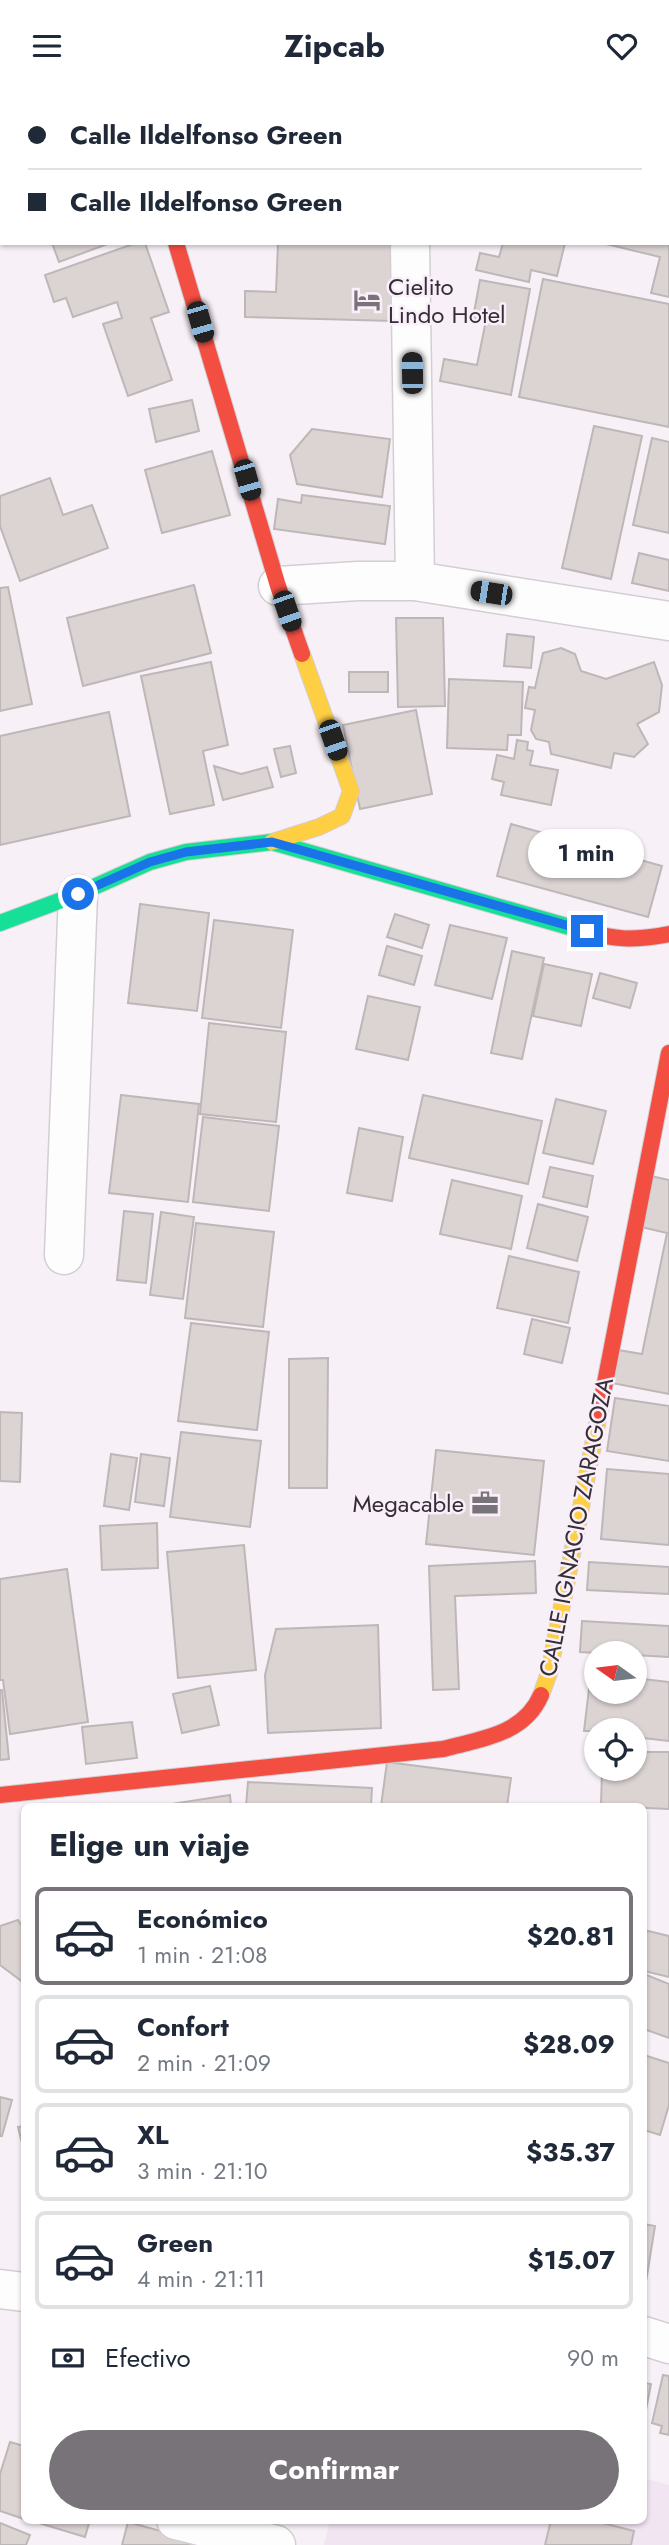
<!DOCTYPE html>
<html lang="es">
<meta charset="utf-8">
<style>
:root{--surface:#fff;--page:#f2f2f3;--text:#1f2937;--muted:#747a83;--line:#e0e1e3;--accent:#787378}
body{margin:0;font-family:Jost,sans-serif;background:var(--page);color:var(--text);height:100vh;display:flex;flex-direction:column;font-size:26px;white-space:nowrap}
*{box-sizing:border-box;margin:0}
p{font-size:23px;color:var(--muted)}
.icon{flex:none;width:38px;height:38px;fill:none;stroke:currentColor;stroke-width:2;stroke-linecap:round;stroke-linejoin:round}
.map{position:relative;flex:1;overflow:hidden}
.drawer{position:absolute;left:21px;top:1712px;width:626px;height:721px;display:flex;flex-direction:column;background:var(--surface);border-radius:10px;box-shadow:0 2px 5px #0004}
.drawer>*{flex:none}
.banner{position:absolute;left:0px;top:0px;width:670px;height:154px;box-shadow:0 2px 5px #0004;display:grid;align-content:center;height:154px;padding:0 28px;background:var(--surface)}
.needle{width:46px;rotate:284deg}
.buttons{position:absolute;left:584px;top:1550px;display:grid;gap:14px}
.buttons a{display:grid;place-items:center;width:63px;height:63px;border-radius:50%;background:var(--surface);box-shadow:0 2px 5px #0004;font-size:35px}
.end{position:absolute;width:32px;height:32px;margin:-16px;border:9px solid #1a73e8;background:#fff;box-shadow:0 0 0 4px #fff}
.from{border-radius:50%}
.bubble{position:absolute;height:49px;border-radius:24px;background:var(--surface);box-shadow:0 2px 5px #0004;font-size:23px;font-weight:700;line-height:49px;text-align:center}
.car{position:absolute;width:21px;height:42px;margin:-21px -10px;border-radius:9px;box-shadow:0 0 5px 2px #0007;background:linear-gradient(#222 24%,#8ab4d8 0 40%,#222 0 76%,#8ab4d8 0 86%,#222 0)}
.banner b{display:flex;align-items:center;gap:24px;height:66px;font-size:26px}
.banner b+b{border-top:2px solid var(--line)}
.banner i{width:18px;height:18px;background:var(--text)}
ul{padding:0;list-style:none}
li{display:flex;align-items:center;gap:21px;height:98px;margin:0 14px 10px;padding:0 14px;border:4px solid var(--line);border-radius:10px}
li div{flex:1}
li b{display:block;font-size:26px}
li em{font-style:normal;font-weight:700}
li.current{border-color:var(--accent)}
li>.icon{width:63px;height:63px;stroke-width:1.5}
h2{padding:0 28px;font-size:32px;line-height:84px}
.pay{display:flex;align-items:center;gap:18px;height:77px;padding:0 28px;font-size:26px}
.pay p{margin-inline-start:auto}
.button{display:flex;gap:14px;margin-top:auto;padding:14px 28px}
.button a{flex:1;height:80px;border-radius:42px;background:var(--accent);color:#fff;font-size:28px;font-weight:700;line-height:80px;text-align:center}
header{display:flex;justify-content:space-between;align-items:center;height:91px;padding:0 28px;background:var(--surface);font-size:32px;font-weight:700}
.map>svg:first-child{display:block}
.built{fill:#f1e5f2}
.building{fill:#dcd3d3;stroke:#bdb7b8;stroke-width:2}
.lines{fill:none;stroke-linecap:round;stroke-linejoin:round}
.street-casing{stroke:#d3ced3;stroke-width:41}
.fast-casing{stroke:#d3ced3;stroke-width:18}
.slow-casing{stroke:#d3ced3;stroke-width:18}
.jam-casing{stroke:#d3ced3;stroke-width:18}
.street{stroke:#fefdfe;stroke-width:38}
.fast{stroke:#16e098;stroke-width:16}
.slow{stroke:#ffcf43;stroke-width:16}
.jam{stroke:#f24e42;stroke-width:16}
.route{stroke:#1a73e8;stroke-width:9}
.labels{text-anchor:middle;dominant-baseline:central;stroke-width:5;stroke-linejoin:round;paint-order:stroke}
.poi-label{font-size:24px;fill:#342f34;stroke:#faeefa;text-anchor:start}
.street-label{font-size:24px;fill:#342f34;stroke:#faeefa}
</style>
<header><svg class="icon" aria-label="menu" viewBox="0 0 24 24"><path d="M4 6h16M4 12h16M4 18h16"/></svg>Zipcab<svg class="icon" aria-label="heart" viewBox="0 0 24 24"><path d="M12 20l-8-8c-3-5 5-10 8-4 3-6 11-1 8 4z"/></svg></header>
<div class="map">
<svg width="669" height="2454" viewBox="0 0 669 2454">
<rect width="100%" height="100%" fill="#f7f1f7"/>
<path class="built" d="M644,2387L669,2394V2454H324L330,2429H644Z"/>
<g class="building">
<path d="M157,0H275V2Z"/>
<path d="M490,0H589L489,2Z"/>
<path d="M669,130V206L651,202L660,166L602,152H668Z"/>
<path d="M52,152H110L59,171Z"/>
<path d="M136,152H145L169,221L151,227L172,289L128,305L103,233L122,227L117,211L73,226L66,207L54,211L45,184Z"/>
<path d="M278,152H395L393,230L245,226V200L276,201Z"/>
<path d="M503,152H565L557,185L531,179L529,191L476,179L480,162L499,166Z"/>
<path d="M543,188L669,213V336L519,306Z"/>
<path d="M480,189L530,198L511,304L440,290L444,268L477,274L486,229L473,227Z"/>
<path d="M192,309L199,340L156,351L149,318Z"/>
<path d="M594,335L642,345L611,488L562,477Z"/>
<path d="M312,338L390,348L382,406L297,393L290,364Z"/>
<path d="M652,347L669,351V442L633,434Z"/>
<path d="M212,360L230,424L162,442L145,379Z"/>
<path d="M50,387L63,424L92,414L108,457L20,490L0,435V405Z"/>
<path d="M302,404L390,415L385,453L274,438L278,408L301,412Z"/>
<path d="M639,462L669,469V500L632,492Z"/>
<path d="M194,494L211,562L83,595L67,527Z"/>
<path d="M8,496L32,613L0,620V497Z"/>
<path d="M396,527H443L445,615L398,616Z"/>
<path d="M507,543L534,546L531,577L504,575Z"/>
<path d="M561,557L575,563L581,580L606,588L654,571L662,594L659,621L637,633L648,653L634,666L614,662L611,677L551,663L549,651L536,648L531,639L535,619L525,617L529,596L535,597L543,562Z"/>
<path d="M211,571L228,654L203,660L214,714L170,723L141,585Z"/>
<rect x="349" y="581" width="39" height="20"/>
<path d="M449,588L523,591L521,644H508L507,659L447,657Z"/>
<path d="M416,619L432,703L360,718L343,634Z"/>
<path d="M109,621L130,725L0,754V645Z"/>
<path d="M517,649L528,651L527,659L533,660L530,674L558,679L551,714L501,704L504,691L492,688L497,664L514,668Z"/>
<path d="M290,655L296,682L281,686L274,658Z"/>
<path d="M214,675L241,683L267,676L273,696L223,709Z"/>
<path d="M511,733L662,775L648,826L497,785Z"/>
<path d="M140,813L209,822L197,920L128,912Z"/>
<path d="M395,823L429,834L422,857L387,846Z"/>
<path d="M214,829L293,839L281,937L202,927Z"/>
<path d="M450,834L507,847L492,908L435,894Z"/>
<path d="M387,855L422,865L414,894L379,884Z"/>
<path d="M512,860L544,867L522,968L491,962Z"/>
<path d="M544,873L592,883L581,935L533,925Z"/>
<path d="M600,882L637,892L630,917L593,907Z"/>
<path d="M368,905L420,916L408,969L356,958Z"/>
<path d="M209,932L286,941L276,1031L200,1023Z"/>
<path d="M121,1004L199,1013L188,1111L109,1102Z"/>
<path d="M423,1004L542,1030L528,1093L409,1067Z"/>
<path d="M556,1008L606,1020L593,1073L543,1062Z"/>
<path d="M203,1026L279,1035L269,1120L193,1111Z"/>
<path d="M359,1037L403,1046L392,1110L347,1102Z"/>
<path d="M550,1076L593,1085L587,1116L543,1106Z"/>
<path d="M651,1085L669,1089V1303L612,1292L618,1259L642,1263L667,1142L641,1136Z"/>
<path d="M452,1089L522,1105L511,1158L440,1143Z"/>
<path d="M538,1113L588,1126L577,1170L527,1157Z"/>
<path d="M124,1120L153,1123L146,1192L117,1189Z"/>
<path d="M161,1121L194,1126L183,1208L150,1204Z"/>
<path d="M196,1132L274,1141L263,1236L185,1227Z"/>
<path d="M509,1165L579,1181L568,1232L497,1217Z"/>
<path d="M532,1228L570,1237L562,1272L524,1263Z"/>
<path d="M191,1232L269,1241L257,1339L178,1330Z"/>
<path d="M328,1267L327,1397H289V1268Z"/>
<path d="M615,1307L669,1315V1370L607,1360Z"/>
<path d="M0,1321L22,1322L20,1391L0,1390Z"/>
<path d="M181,1341L261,1350L250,1436L170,1426Z"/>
<path d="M436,1359L544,1370L534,1464L426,1453Z"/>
<path d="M111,1363L137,1367L129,1419L104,1415Z"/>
<path d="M141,1363L170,1367L164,1415L135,1411Z"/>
<path d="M607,1378L669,1383V1454L601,1448Z"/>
<path d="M157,1432L158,1477L102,1479L100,1435Z"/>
<path d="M244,1454L256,1579L178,1587L167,1461Z"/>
<path d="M535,1470L536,1502L455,1505L459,1598L433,1599L429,1475Z"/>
<path d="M589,1471L669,1476V1503L587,1499Z"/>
<path d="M67,1478L88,1631L10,1643L3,1589H0V1488Z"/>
<path d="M582,1530L669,1535V1566L580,1561Z"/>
<path d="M378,1534L381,1637L268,1642L265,1584L276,1538Z"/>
<path d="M591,1581L597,1582V1601H635V1587L669,1591V1650L635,1646V1640H584Z"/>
<path d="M210,1595L219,1634L182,1642L173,1603Z"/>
<path d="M0,1599H2L9,1668L0,1669Z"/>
<path d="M132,1631L137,1667L86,1673L82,1636Z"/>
<path d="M635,1661H669V1718L601,1715L602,1678H635Z"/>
<path d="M387,1671L511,1687L507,1715H381Z"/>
<path d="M248,1691L372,1697L371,1715H246Z"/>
<path d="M230,1704L231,1715H171V1713Z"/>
<path d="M18,1829L24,1838V1892L0,1874V1835Z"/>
<path d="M644,1839L669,1845V1886L644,1880Z"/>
<path d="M644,1883L669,1893V1947L644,1938Z"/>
<path d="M644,1964L669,1972V2014L660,2044L644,2039Z"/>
<path d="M0,2006L12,2009L2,2045H0Z"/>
<path d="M24,2035V2060L18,2036Z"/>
<path d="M644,2133L655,2135L644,2203Z"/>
<path d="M663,2284L669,2285V2344L660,2342L662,2335L652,2332Z"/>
<path d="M644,2292L651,2293L644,2329Z"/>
<path d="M10,2351L24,2355V2428L0,2420V2383Z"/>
<path d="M29,2429H90L85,2446Z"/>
<path d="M551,2429H591L634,2440L631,2454H545Z"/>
<path d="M128,2431L211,2454H122Z"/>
<path d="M0,2432L30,2444L26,2454H0Z"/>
</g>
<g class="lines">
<defs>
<g id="street">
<path d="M131,0L132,2"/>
<path d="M407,0V2"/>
<path d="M410,152L415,490"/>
<path d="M278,495L358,490H415L669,530"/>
<path d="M64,1164L78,803"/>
<path d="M0,2198L24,2201"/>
<path d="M644,2245L669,2253"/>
<path d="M176,2429L276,2454"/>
</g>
<path id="fast" d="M0,832L78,803L150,771L186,761L272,751L580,839"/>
<g id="slow">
<path d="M272,751L319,736L342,725L351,700L302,563"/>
<path d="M541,1604L549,1582L598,1328"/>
</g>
<g id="jam">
<path d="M176,152L278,495L302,563"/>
<path d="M580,839C617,849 631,850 669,843"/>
<path d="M598,1328L669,962"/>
<path d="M0,1704L443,1658C480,1648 524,1644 541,1604"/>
</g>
</defs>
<use href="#street" class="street-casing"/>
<use href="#fast" class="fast-casing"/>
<use href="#slow" class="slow-casing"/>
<use href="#jam" class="jam-casing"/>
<use href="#street" class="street"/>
<use href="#fast" class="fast"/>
<use href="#slow" class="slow"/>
<use href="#jam" class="jam"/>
</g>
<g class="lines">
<path class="route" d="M78,803L150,771L186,761L272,751L587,840"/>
</g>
<defs>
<symbol id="hotel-bare" viewBox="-9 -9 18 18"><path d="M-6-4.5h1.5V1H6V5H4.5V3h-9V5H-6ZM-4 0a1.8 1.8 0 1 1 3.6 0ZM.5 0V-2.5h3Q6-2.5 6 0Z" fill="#787378" stroke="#faeefa" stroke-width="2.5" paint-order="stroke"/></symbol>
<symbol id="office-bare" viewBox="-9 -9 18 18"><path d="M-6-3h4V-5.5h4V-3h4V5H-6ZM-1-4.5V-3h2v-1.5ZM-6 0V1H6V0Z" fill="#787378" stroke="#faeefa" stroke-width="2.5" paint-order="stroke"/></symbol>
</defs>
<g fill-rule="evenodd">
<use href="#hotel-bare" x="348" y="190" width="38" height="38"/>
<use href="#office-bare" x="466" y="1393" width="38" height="38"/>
</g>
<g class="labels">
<g class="poi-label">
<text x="388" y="195">Cielito<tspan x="388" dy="28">Lindo Hotel</tspan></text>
<text x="464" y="1412" text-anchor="end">Megacable</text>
</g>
<g class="street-label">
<text transform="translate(576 1436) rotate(-79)">CALLE IGNACIO ZARAGOZA</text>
</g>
</g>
</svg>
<div class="buttons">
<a><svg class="needle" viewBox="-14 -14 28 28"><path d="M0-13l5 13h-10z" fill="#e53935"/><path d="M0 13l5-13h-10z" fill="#747a83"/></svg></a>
<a><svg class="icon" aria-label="locate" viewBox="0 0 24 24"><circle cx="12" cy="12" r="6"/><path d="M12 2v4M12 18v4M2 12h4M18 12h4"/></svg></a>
</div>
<i class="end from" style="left:78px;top:803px"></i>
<i class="end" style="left:587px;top:840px"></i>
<div class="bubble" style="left:528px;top:738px;width:116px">1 min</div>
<i class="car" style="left:200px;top:231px;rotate:164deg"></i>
<i class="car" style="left:412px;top:282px;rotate:359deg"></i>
<i class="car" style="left:247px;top:389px;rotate:164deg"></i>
<i class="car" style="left:491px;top:502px;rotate:279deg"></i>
<i class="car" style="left:287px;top:520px;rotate:161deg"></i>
<i class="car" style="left:333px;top:649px;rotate:161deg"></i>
<div class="banner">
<b><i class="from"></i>Calle Ildelfonso Green</b>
<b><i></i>Calle Ildelfonso Green</b>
</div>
<section class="drawer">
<h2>Elige un viaje</h2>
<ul>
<li class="current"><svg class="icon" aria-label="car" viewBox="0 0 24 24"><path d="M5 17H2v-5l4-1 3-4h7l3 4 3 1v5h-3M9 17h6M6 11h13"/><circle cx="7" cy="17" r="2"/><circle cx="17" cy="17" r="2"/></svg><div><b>Económico</b><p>1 min · 21:08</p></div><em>$20.81</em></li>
<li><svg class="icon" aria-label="car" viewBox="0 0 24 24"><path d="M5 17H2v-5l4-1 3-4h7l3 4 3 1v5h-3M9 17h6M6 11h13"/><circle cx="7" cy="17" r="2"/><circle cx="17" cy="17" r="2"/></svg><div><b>Confort</b><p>2 min · 21:09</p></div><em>$28.09</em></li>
<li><svg class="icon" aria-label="car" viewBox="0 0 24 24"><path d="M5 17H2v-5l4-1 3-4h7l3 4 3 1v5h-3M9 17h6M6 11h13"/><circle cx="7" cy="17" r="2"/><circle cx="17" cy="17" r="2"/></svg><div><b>XL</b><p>3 min · 21:10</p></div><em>$35.37</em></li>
<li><svg class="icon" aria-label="car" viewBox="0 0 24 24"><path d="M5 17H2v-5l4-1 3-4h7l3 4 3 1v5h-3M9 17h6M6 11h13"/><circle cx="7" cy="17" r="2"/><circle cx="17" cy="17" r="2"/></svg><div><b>Green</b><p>4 min · 21:11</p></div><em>$15.07</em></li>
</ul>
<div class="pay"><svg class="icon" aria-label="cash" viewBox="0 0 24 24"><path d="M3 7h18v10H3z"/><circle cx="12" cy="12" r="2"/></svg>Efectivo<p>90 m</p></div>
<div class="button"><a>Confirmar</a></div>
</section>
</div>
